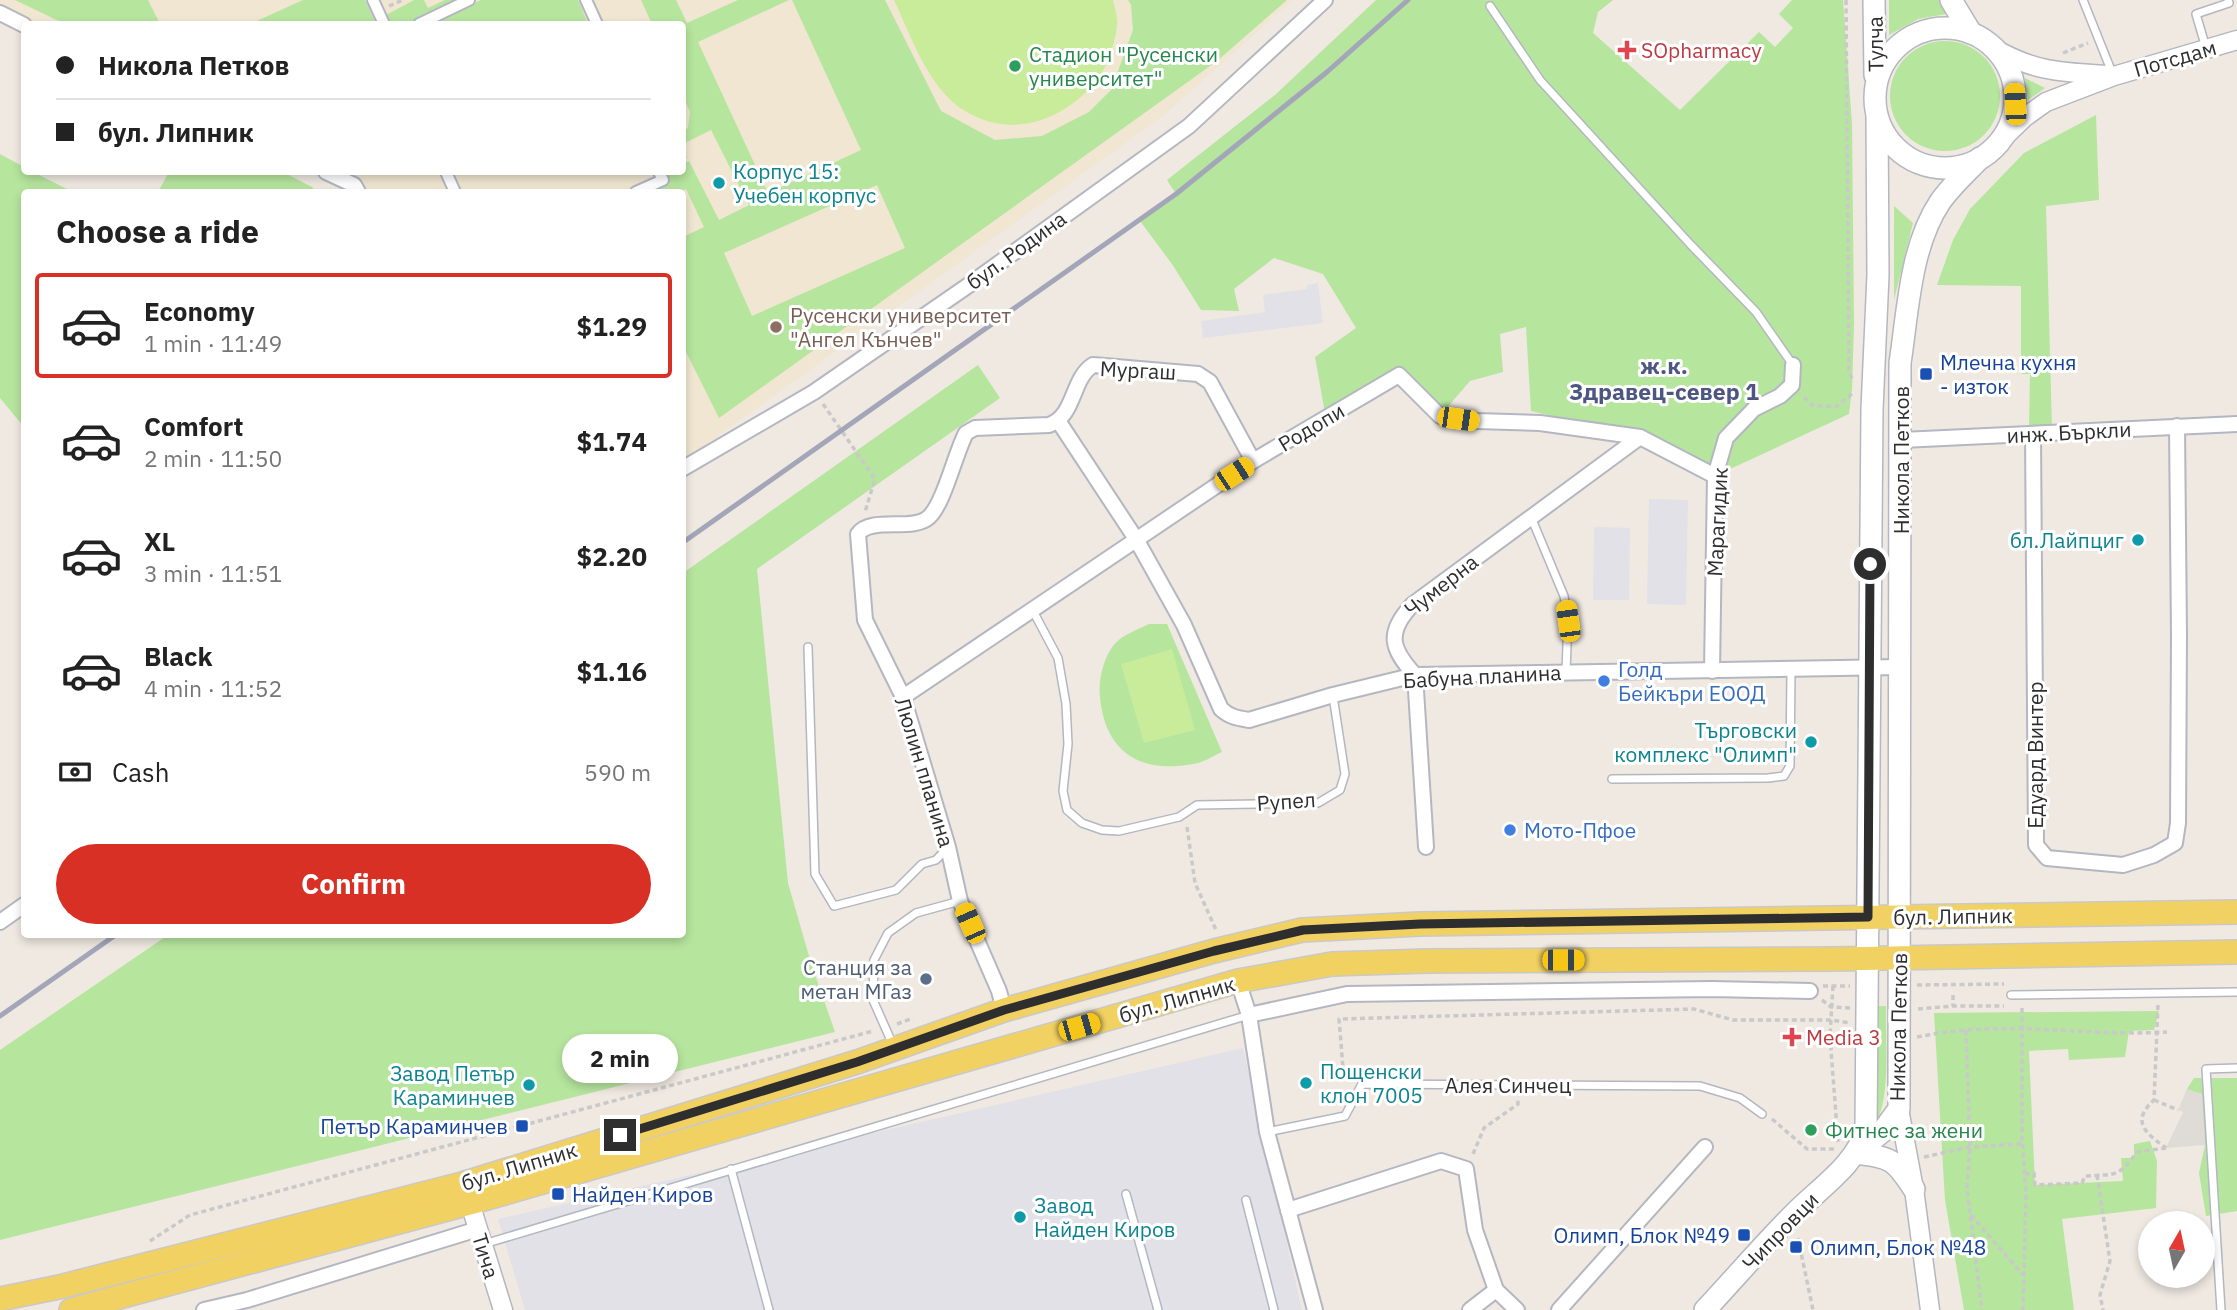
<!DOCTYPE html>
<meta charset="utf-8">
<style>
:root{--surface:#fff;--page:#f6f6f6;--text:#222;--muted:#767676;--line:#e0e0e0;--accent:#d93025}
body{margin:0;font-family:"IBM Plex Sans",sans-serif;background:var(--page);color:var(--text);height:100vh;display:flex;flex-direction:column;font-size:26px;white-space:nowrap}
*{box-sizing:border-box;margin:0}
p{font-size:23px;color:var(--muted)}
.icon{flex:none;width:38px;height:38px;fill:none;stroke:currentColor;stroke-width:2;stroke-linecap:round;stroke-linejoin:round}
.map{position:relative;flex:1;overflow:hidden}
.sheet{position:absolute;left:21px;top:189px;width:665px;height:749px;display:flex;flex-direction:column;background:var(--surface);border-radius:7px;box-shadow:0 4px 10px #0003}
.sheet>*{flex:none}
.hud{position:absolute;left:21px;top:21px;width:665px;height:154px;border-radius:7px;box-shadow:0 4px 10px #0003;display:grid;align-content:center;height:154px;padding:0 35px;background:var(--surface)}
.needle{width:46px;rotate:9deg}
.controls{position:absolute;left:2138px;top:1211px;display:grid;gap:14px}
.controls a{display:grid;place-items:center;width:77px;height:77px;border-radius:50%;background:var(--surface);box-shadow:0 4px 10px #0003;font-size:35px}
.end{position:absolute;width:32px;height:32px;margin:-16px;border:9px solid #2e2e2e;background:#fff;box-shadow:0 0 0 4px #fff}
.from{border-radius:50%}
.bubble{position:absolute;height:49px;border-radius:24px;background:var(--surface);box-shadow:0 4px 10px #0003;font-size:23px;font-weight:700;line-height:49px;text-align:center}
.car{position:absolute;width:21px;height:42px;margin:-21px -10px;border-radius:9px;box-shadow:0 0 5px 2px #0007;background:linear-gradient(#f5c518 24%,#345 0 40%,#f5c518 0 76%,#345 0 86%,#f5c518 0)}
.hud b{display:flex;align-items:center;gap:24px;height:66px;font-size:26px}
.hud b+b{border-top:2px solid var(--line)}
.hud i{width:18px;height:18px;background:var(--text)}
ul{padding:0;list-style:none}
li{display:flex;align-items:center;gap:21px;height:105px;margin:0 14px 10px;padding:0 21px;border:4px solid transparent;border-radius:7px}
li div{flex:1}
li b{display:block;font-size:26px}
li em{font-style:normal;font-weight:700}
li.active{border-color:var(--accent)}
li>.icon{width:63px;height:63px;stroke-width:1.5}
h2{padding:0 35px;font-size:32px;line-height:84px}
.pay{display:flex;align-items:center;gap:18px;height:77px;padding:0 35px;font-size:26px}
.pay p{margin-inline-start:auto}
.action{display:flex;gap:14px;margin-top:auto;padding:14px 35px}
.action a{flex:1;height:80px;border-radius:42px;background:var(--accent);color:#fff;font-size:28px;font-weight:700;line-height:80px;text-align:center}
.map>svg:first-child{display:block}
.industrial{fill:#e3e1e8}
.education{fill:#f0e6d1}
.green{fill:#b6e59e;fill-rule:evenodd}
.pitch{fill:#c9ec9a}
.plaza{fill:#dfdcd8}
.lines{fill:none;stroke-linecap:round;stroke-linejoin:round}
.service-casing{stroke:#b4b7c1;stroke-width:10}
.pedestrian-casing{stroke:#b4b7c1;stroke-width:14}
.minor-casing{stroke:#b4b7c1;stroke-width:18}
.tertiary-casing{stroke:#b4b7c1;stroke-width:21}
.secondary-casing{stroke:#b4b7c1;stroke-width:24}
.primary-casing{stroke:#c9c9c9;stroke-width:26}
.path{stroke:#c9c9c9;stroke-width:3.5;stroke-dasharray:5 3.5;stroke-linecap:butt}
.service{stroke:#fff;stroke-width:7}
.pedestrian{stroke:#fff;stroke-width:10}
.minor{stroke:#fff;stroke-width:14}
.tertiary{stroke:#fff;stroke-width:18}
.secondary{stroke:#fff;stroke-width:21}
.primary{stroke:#f2d163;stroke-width:23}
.rail{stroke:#a3a6b8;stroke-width:5}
.route{stroke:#2e2e2e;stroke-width:9}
.health-dot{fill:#e0444e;stroke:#fff;stroke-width:2.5}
.leisure-dot{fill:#2e9e5b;stroke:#fff;stroke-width:2.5}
.culture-dot{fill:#0f9aa8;stroke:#fff;stroke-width:2.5}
.education-dot{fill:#8d6e63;stroke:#fff;stroke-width:2.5}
.transit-dot{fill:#1a4fb4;stroke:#fff;stroke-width:2.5}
.shop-dot{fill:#3f7fe0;stroke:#fff;stroke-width:2.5}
.service-dot{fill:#5c6f8a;stroke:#fff;stroke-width:2.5}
.labels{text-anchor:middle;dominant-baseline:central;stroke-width:6;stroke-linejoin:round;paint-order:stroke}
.street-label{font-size:21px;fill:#2e2e2e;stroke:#fff}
.health-label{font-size:21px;fill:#be3a42;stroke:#fff;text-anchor:start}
.leisure-label{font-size:21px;fill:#27864d;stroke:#fff;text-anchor:start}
.culture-label{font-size:21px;fill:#0d838f;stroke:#fff;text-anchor:start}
.education-label{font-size:21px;fill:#785e54;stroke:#fff;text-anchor:start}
.transit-label{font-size:21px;fill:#164399;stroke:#fff;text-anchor:start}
.shop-label{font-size:21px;fill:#366cbe;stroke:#fff;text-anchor:start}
.service-label{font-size:21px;fill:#4e5e75;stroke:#fff;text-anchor:end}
.neighbourhood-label{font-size:23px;font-weight:bold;fill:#4d5680;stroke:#fff}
</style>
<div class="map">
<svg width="2237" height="1310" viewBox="0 0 2237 1310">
<rect width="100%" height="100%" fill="#efe9e1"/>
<g class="industrial">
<path d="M1318,283L1323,323L1203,338L1201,321L1265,312L1263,295L1307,289V285Z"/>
<path d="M1649,499L1688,500L1686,605L1647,604Z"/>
<path d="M1594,527L1630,528L1629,600H1593Z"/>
<path d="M1243,1048L1302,1310H525L498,1219Z"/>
</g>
<path class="education" d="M0,0H1293L1163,116L683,461L682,192H358L326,172H682V24L24,25L0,13Z"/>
<g class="green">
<path d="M15,0H148L160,24H65Z"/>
<path d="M303,0H365L376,24H340L338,21L331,24H250Z"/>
<path d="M414,0H424L428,8L445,0H466L414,24H390L386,15Z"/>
<path d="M481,0H578L588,24H568L566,21L558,24H431Z"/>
<path d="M641,0H676L687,23L738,0H789L698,42L768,193L861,150L792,0H885L941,111L995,140L1042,136L1089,112L1111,90L1133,30L1131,5L1128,0H1287L1217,61L719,418L683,346V237L704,227L686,189L677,192H645L662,174L682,172L683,164L689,161L719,220L749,205L711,130L683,144V132L688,128L690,112L683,96L682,24H652ZM877,185L905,248L752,316L724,253Z"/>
<path d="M1376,0H1613L1598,12L1593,33L1680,110L1759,32L1775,47L1793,28L1779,14L1792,0H1843L1852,124L1854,325L1852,389L1849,414L1715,476L1640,437L1531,411L1526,327L1500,334L1503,372L1470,381L1440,416L1399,375L1326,419L1315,357L1356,328L1323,274L1274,258L1234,289L1239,311L1201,310L1172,264L1140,221L1176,194L1167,180L1275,95Z"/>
<path d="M1889,0H1940L1946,14L1918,19L1889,35Z"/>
<circle cx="1945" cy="96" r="55"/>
<path d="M2025,78L2045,88L2028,100Z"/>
<path d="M2096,115L2099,200L2046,206L2052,429H2029L2030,374H2021V286L1937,285L1953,240L1970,209L2024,153Z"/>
<path d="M0,154L24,167V172H33L73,192H24V427L0,398Z"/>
<path d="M169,172H283L312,187L316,192H158Z"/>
<path d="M1894,206L1913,223L1894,300Z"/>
<path d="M978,365L1000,398L757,569L788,883L811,963L835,1032L0,1240V1050L168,935L682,934L683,573Z"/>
<path d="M1149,624H1167L1222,752C1213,756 1203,763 1193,764C1140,774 1105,752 1100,697C1098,682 1103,659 1113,646C1121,635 1137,630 1149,624Z"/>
<path d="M1879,1006H1886C1885,1039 1892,1102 1873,1128L1877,1098Z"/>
<path d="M2159,1011L2154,1030L2129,1031L2125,1057L2069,1060L2068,1049L2029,1051L2035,1185L2123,1181L2121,1158H2134V1144L2150,1141L2157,1161L2156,1208L2062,1219L2074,1310H1964L1945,1200L1934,1013Z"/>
<path d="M2194,1078H2237V1211L2206,1216L2199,1173L2205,1145L2187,1089Z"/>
</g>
<g class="pitch">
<path d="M894,0H1113C1115,8 1118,18 1117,26C1115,43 1107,67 1097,81C1094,87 1087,91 1082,96C1047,126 1005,135 965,111C929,90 911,36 894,0Z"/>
<path d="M1172,649L1195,730L1144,743L1121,664Z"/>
</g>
<path class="plaza" d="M2187,1089L2202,1094L2205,1145L2166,1148L2183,1112L2178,1110Z"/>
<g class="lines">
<defs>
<g id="service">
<path d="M2083,0L2113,75"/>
<path d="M1490,6L1540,80L1690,244L1756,312L1793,365"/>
<path d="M2206,48L2196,14L2229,3L2228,0"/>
<path d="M1531,517L1564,596L1568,620L1566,671"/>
<path d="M1032,609L1058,658L1066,704L1068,744L1063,791L1067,810L1082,823L1102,830L1119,831L1179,817L1197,805L1318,803L1340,790L1345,774L1333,696"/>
<path d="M808,647L815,874L834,906L896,890L922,864L936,860L948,847"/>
<path d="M1612,779L1768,778L1784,776L1790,766L1791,670"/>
<path d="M2011,995L2237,992"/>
<path d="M893,1045L873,1000L874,960L888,933L916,913L960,901"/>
<path d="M1267,1132L1345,1116L1362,1084L1700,1086L1740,1098L1762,1114"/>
<path d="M731,1169L769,1310"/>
<path d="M1126,1194L1158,1310"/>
<path d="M1246,1200L1274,1310"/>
<path d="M484,1244L1249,1015"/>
<path d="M2221,1310L2206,1069L2237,1068"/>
</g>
<g id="pedestrian">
<path d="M373,0L384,24"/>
<path d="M586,0L597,24"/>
<path d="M419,24L469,0"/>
<path d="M446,172L455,192"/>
<path d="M636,192L663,180L659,172"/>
</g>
<g id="minor">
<path d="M0,13L24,25"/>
<path d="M326,172L354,185L358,192"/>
<path d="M1059,422L1136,539L1184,625L1221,709C1230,717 1237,718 1249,720L1333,695L1415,675L1900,667"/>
<path d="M2033,434L2036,845L2047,858L2123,865L2154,855L2175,843L2178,823L2179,636L2177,426"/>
<path d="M1902,440L2237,424"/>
<path d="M682,469L814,392L966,287L1189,126L1325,0"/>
<path d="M1712,671L1715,476L1726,438L1754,409L1780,396L1792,385L1793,365"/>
<path d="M903,697L1253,461L1399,375L1440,416L1476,421L1540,423L1640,437L1715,476"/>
<path d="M1426,847L1415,675C1391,649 1386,633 1412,605L1640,437"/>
<path d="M0,922L24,905"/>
<path d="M1238,981L1249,1015L1267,1132L1315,1310"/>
<path d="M1004,1010L999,991L960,901L948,847L903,697L865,620L858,534C871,516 913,532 929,517C944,503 955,454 966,433L975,428L1049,425C1076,415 1071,379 1093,365L1198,374L1210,382L1253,461"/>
<path d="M1249,1015L1347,994L1712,989L1810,991"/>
<path d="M1288,1210L1441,1161L1466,1169L1475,1230L1496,1290L1517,1310"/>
<path d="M204,1310L247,1300L478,1229"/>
<path d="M1470,1310L1496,1290"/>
<path d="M1559,1310L1705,1147"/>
</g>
<g id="tertiary">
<path d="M1995,49C2036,72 2060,72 2107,75"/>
<path d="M2000,141L2025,117L2046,102L2114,76L2237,40"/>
<path d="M1899,1109L1914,1189L1930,1310"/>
<path d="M470,1203L503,1310"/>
</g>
<g id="secondary">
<path d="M1874,0L1875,75"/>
<path d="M1951,0L1971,33"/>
<circle cx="1945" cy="98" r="70"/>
<path d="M1857,1152L1882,1132L1899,1109L1900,363C1908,311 1910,247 1940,202C1951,186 1967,172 1980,158"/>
<path d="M1855,1153C1892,1158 1894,1158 1914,1189"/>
<path d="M1705,1310C1735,1278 1763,1245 1794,1214C1818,1189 1858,1164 1866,1128L1872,409L1878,275L1877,116"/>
</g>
<g id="primary">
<path d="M0,1299L59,1287L462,1184L857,1062L1004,1010L1214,951L1302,930L1420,924L2237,912"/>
<path d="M71,1310L470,1203L1238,981L1332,964L1427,961L1834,959L2237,952"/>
</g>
</defs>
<use href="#service" class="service-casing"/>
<use href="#pedestrian" class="pedestrian-casing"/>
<use href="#minor" class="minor-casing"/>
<use href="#tertiary" class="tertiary-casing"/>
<use href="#secondary" class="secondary-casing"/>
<use href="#primary" class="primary-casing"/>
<g class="path">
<path d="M1846,0L1849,371L1853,382"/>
<path d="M389,6L403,0"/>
<path d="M2063,53L2088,43"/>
<path d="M682,158L686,156"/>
<path d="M1804,397L1812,405L1836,407L1854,392"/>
<path d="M823,404L875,479L865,512"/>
<path d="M1187,827L1195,883L1216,930"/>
<path d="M1917,985L2004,984"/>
<path d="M1823,986H1850"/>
<path d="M1833,986L1830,1036L1838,1142"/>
<path d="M1953,995V1006"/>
<path d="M1822,1000L1831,1007L1850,1008"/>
<path d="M2158,1005L2154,1100C2130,1122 2146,1133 2166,1148"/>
<path d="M2022,1008V1137L2026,1194L2023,1310"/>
<path d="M1918,1009L1953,1006H2004"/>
<path d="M897,1024L913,1018"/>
<path d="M1966,1030L1970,1147L1967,1189L1982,1310"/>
<path d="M1917,1037C1933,1034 1950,1031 1966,1030C2033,1025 2100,1036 2167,1032"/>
<path d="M1354,1078L1343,1068L1339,1019L1694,1009L1733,1020H1831L1850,1023"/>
<path d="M2154,1100L2178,1110"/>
<path d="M1772,1119L1807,1149H1834"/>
<path d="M1473,1154L1484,1128L1518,1104V1098"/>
<path d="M1924,1157L1970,1147L2023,1144"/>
<path d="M2025,1174L2034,1173L2035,1185L2082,1183L2085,1176C2116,1174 2118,1178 2137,1152L2166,1148"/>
<path d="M2097,1175L2110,1261L2100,1295L2103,1310"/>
<path d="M1971,1215L2023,1275"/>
<path d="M1798,1238L1813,1310"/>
<path d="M150,1241L190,1215L873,1031"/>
</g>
<use href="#service" class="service"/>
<use href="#pedestrian" class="pedestrian"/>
<use href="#minor" class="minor"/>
<use href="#tertiary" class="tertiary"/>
<use href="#secondary" class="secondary"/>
<use href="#primary" class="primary"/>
<g class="rail">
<path d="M682,543L1176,194L1327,72L1408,0"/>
<path d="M0,1016L117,934"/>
</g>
</g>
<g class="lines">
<path class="route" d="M620,1135L857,1062L1004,1010L1214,951L1303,930L1420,924L1868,917L1870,564"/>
</g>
<g class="health-dot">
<path d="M1623.5 39.5h7v7h7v7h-7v7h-7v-7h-7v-7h7z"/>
<path d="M1788.5 1026.5h7v7h7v7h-7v7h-7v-7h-7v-7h7z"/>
</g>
<g class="leisure-dot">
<circle cx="1015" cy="66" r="7"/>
<circle cx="1811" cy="1130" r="7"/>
</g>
<g class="culture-dot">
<circle cx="719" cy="183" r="7"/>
<circle cx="2138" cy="540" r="7"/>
<circle cx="1811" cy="742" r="7"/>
<circle cx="1306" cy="1083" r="7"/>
<circle cx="529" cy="1085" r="7"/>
<circle cx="1020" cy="1217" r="7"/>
</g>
<circle class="education-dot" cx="776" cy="327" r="7"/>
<g class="transit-dot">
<rect x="1919" y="367" width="14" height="14" rx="3.5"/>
<rect x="515" y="1119" width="14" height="14" rx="3.5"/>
<rect x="551" y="1187" width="14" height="14" rx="3.5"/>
<rect x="1737" y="1228" width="14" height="14" rx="3.5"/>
<rect x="1789" y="1240" width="14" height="14" rx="3.5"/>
</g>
<g class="shop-dot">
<circle cx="1604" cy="681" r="7"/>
<circle cx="1510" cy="830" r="7"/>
</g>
<circle class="service-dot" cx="926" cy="979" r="7"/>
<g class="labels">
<g class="street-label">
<text transform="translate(1875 44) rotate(-91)">Тулча</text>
<text transform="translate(2175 58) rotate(-16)">Потсдам</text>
<text transform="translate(1016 250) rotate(-36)">бул. Родина</text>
<text transform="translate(1138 370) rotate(3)">Мургаш</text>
<text transform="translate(1311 427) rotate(-31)">Родопи</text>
<text transform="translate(2069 432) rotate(-3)">инж. Бъркли</text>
<text transform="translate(1901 460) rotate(-90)">Никола Петков</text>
<text transform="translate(1717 522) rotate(-87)">Марагидик</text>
<text transform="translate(1441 585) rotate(-38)">Чумерна</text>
<text transform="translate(1482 676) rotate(-3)">Бабуна планина</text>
<text transform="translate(2035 755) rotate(-90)">Едуард Винтер</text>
<text transform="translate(925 772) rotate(73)">Люлин планина</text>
<text transform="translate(1286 801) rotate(-4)">Рупел</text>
<text transform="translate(1953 916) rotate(-1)">бул. Липник</text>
<text transform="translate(1177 999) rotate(-16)">бул. Липник</text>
<text transform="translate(1898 1027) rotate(-89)">Никола Петков</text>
<text x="1508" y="1085">Алея Синчец</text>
<text transform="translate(519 1166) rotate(-17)">бул. Липник</text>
<text transform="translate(1780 1231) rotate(-46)">Чипровци</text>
<text transform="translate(486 1256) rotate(73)">Тича</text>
</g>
<g class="health-label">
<text x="1641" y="50">SOpharmacy</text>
<text x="1806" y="1037">Media 3</text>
</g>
<g class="leisure-label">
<text x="1029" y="54">Стадион "Русенски<tspan x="1029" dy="24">университет"</tspan></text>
<text x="1825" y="1130">Фитнес за жени</text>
</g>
<g class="culture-label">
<text x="733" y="171">Корпус 15:<tspan x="733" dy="24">Учебен корпус</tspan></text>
<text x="2124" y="540" text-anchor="end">бл.Лайпциг</text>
<text x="1797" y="730" text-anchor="end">Търговски<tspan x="1797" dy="24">комплекс "Олимп"</tspan></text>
<text x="1320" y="1071">Пощенски<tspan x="1320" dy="24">клон 7005</tspan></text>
<text x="515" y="1073" text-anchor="end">Завод Петър<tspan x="515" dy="24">Караминчев</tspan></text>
<text x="1034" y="1205">Завод<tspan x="1034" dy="24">Найден Киров</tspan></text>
</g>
<g class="education-label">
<text x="790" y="315">Русенски университет<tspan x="790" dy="24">"Ангел Кънчев"</tspan></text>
</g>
<g class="transit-label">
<text x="1940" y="362">Млечна кухня<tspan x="1940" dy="24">- изток</tspan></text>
<text x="508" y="1126" text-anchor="end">Петър Караминчев</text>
<text x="572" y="1194">Найден Киров</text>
<text x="1730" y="1235" text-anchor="end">Олимп, Блок №49</text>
<text x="1810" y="1247">Олимп, Блок №48</text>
</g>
<g class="shop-label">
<text x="1618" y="669">Голд<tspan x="1618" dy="24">Бейкъри ЕООД</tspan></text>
<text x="1524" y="830">Мото-Пфое</text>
</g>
<g class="service-label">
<text x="912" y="967">Станция за<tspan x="912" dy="24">метан МГаз</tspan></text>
</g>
<g class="neighbourhood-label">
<text x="1664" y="365">ж.к.<tspan x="1664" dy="26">Здравец-север 1</tspan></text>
</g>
</g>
</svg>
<div class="controls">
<a><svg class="needle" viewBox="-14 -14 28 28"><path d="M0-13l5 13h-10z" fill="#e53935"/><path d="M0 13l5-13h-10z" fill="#767676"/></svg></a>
</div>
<i class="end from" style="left:1870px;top:564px"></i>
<i class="end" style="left:620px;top:1135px"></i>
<div class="bubble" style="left:562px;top:1034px;width:116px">2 min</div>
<i class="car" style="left:2015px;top:104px;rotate:357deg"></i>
<i class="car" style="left:1458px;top:419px;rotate:98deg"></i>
<i class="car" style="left:1234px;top:474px;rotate:57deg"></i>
<i class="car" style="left:1568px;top:621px;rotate:352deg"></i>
<i class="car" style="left:970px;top:923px;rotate:336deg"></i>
<i class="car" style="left:1563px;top:960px;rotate:90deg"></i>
<i class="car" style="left:1079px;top:1027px;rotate:74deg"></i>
<div class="hud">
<b><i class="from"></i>Никола Петков</b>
<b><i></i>бул. Липник</b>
</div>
<section class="sheet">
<h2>Choose a ride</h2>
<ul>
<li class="active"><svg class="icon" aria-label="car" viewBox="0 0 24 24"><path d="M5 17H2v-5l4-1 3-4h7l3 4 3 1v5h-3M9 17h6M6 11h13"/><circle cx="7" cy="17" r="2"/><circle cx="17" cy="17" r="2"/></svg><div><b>Economy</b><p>1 min · 11:49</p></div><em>$1.29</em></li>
<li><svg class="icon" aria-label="car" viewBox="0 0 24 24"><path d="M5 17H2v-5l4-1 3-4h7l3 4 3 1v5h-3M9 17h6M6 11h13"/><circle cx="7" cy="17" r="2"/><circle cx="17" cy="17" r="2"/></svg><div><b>Comfort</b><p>2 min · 11:50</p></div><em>$1.74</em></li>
<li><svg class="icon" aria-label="car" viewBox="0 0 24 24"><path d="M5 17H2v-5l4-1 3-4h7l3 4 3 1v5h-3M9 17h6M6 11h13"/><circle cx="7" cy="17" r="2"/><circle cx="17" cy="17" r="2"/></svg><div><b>XL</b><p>3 min · 11:51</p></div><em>$2.20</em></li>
<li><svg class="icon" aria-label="car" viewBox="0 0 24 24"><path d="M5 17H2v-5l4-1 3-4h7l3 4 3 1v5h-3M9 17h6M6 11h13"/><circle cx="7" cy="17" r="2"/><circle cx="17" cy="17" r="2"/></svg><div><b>Black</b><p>4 min · 11:52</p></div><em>$1.16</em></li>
</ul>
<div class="pay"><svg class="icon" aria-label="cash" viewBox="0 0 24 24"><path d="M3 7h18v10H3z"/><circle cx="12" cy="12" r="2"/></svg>Cash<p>590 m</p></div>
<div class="action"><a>Confirm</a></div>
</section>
</div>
